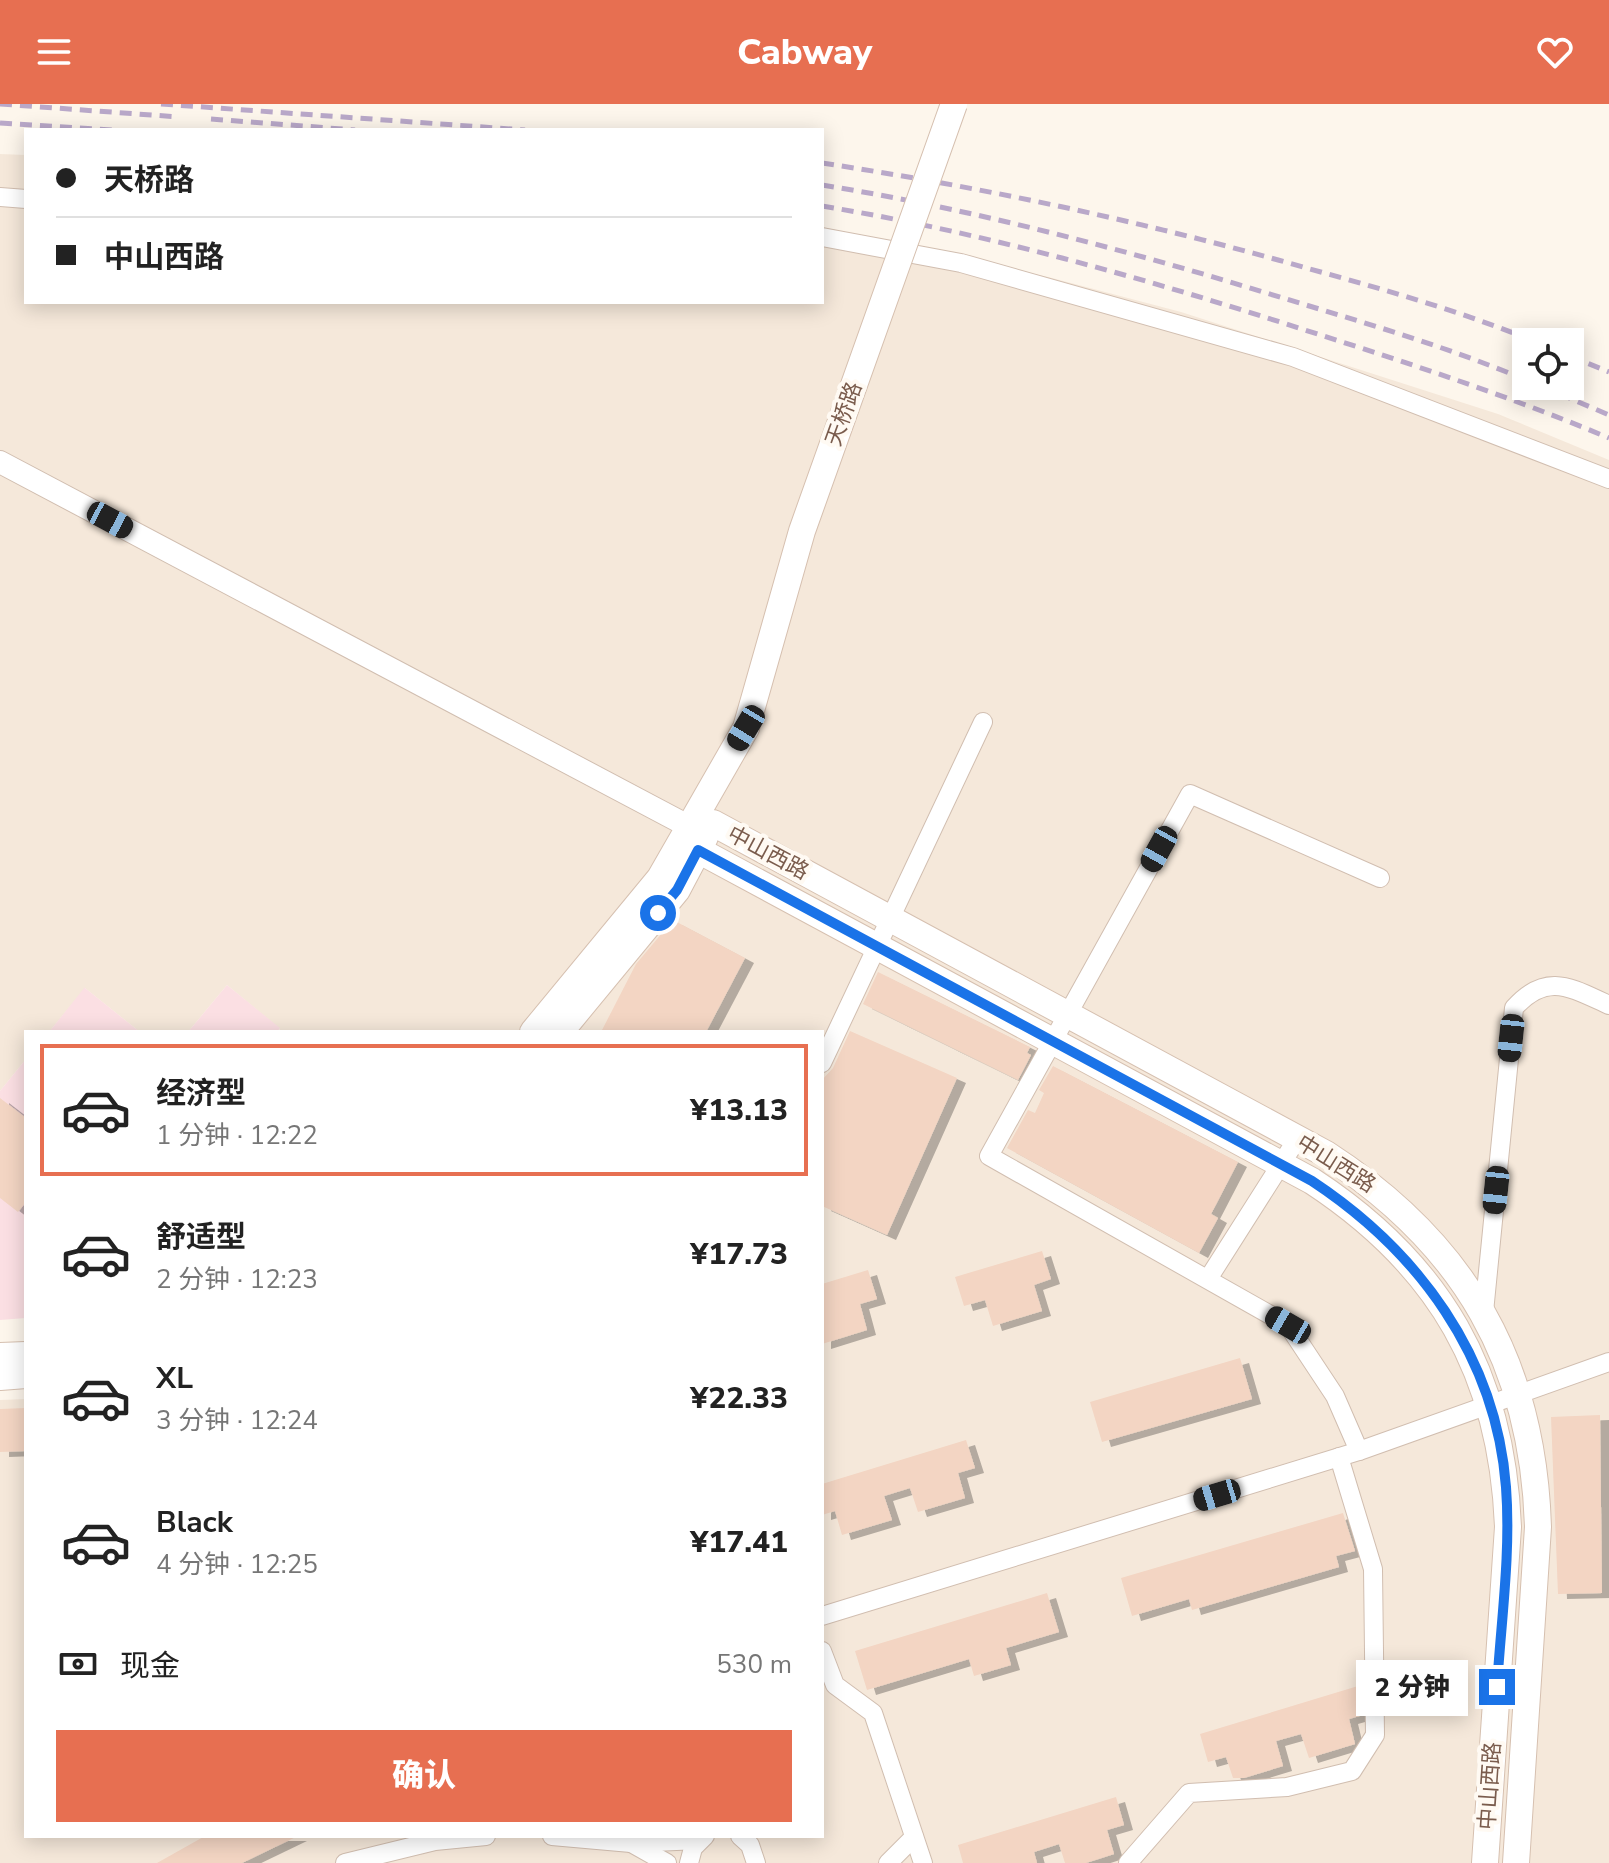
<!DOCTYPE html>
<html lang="zh">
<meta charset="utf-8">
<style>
:root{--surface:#fff;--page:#f6f6f6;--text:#222;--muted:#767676;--line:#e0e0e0;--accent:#e76f51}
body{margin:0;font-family:"Nunito Sans","Noto Sans SC",sans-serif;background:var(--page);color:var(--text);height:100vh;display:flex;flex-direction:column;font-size:30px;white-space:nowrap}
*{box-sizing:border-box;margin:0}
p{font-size:26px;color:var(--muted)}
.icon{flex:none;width:44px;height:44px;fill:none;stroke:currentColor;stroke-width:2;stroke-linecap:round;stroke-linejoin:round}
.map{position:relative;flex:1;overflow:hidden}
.side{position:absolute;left:24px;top:926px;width:800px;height:808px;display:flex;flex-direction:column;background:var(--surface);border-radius:0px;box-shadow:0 4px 20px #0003}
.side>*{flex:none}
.banner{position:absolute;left:24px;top:24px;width:800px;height:176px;border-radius:0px;box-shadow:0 4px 20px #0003;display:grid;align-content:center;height:176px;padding:0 32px;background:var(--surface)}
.controls{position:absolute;left:1512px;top:224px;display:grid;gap:16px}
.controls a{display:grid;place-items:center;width:72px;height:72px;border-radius:0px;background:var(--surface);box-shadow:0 4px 20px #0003;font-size:40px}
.end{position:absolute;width:36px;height:36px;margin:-18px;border:10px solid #1a73e8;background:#fff;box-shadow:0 0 0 4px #fff}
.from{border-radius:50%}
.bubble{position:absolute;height:56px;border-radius:0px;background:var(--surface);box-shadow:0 4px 20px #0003;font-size:26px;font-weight:800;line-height:56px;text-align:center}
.car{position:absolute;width:24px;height:48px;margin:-24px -12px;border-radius:10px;box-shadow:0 0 6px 2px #0007;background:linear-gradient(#222 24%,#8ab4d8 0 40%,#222 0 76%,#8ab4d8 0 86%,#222 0)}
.banner b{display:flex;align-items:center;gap:28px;height:76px;font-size:30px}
.banner b+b{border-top:2px solid var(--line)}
.banner i{width:20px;height:20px;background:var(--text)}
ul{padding:14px 0 0;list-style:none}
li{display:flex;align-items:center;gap:24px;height:132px;margin:0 16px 12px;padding:0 16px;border:4px solid transparent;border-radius:0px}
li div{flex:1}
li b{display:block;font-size:30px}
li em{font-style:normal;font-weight:800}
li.active{border-color:var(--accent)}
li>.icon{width:72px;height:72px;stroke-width:1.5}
.pay{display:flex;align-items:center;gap:20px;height:88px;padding:0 32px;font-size:30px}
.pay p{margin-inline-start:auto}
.button{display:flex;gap:16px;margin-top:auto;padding:16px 32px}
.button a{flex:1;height:92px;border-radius:0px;background:var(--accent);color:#fff;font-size:32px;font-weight:800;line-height:92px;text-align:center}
header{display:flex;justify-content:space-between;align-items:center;height:104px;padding:0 32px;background:var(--accent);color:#fff;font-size:36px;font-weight:800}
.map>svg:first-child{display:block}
.residential{fill:#f5e8da}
.medical{fill:#fbdfe3}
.building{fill:#f3d5c3;filter:url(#shadow)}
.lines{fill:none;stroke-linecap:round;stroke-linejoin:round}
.minor-casing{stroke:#d1beb0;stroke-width:20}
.tertiary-casing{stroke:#d1beb0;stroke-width:24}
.secondary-casing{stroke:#d6c0b0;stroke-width:28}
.minor{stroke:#fff;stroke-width:18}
.tertiary{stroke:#fff;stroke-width:22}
.secondary{stroke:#fff;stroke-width:26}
.rail{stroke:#b9a8c9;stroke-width:5;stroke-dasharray:12 8;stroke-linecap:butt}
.secondary-bridge-casing{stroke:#d6c0b0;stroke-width:28;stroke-linecap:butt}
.secondary-bridge{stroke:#fff;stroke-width:26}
.route{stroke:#1a73e8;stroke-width:10}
.labels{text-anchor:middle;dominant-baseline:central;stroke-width:8;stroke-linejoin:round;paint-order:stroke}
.street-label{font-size:22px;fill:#7a5c4d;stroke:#fffaf3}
</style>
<header><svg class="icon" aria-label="menu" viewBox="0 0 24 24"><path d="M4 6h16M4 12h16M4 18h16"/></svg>Cabway<svg class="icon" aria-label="heart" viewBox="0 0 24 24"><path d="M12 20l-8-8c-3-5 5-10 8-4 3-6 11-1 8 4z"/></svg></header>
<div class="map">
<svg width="1609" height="1759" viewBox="0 0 1609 1759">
<defs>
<filter id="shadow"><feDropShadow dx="9" dy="5" stdDeviation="0" flood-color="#0004"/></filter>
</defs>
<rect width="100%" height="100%" fill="#fdf6ec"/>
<path class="residential" d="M0,50L26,51V198H822V123L1048,173L1181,208L1498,310L1609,356V1759H0V1296L26,1295V1732H822V928H277L280,925L227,881L188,928H140L85,884L49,928H26V955L0,987Z"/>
<g class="medical">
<path d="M227,881L280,924L277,928H188Z"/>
<path d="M85,883V884L140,928H49Z"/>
<path d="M26,955V1214L0,1216V987Z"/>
</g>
<g class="building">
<path d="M673,816L745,854L706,928H601L636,860Z"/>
<path d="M878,868L1030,943L1027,949L1031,951L1018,976L863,900Z"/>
<path d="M850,927L957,974L887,1131L822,1102V976L833,964Z"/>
<path d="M1053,962L1238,1058L1211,1110L1218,1114L1199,1149L1007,1044L1028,1006L1035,1009L1044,989L1039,986Z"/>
<path d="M0,994L26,1014V1098L18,1108L0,1094Z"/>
<path d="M1042,1147L1051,1175L1034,1181L1042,1207L993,1222L985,1196L964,1202L955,1173Z"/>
<path d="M868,1166L877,1195L860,1200L867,1226L822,1240V1180Z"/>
<path d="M1240,1254L1252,1295L1102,1338L1090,1298Z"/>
<path d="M26,1304V1347L0,1348V1305Z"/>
<path d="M1600,1311L1602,1489L1558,1490L1551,1313Z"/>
<path d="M966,1336L975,1364L958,1369L965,1394L918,1408L910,1384L884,1392L892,1416L842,1431L835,1407L822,1411V1380Z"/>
<path d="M1343,1409L1355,1447L1336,1452L1339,1463L1192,1506L1189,1495L1132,1512L1121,1474Z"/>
<path d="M1047,1489L1059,1528L1006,1544L1011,1561L974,1572L969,1555L867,1586L855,1547Z"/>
<path d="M1358,1582L1363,1611L1349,1615L1355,1640L1309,1654L1301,1630L1276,1637L1283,1662L1244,1674H1233L1226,1653L1208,1658L1200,1630Z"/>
<path d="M1116,1693L1124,1721L1107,1726L1114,1750L1086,1759H1065L1059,1740L1034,1748L1037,1759H963L958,1741Z"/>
<path d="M298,1732L242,1759H157L205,1732Z"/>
</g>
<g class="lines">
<defs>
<g id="minor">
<path d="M0,93L26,95"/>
<path d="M822,133L961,159L1293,253L1609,375"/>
<path d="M822,959L983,618"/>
<path d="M1208,1175L1297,1035"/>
<path d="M1484,1208L1514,904C1547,867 1571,884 1609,901"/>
<path d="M1359,1347L1335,1292L1288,1221L989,1052L1190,690L1380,774"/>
<path d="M822,1512L1359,1347L1609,1258"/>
<path d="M822,1547L835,1581L873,1609L923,1759"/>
<path d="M552,1732L631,1739L699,1736"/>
<path d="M740,1732L750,1741L756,1759"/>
<path d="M633,1740L667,1759"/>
<path d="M345,1759L435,1737L486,1732"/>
<path d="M689,1759L693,1744L705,1732"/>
<path d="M888,1759L914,1733"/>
<path d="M1128,1759L1189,1689L1287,1683L1352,1667L1375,1631L1373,1465L1339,1353"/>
</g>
<path id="tertiary" d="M0,358L688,722"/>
<g id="secondary">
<path d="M688,722L713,719L1326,1050C1465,1140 1533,1259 1538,1423L1516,1759"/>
<path d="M688,722L698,746L1312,1077C1440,1161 1502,1269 1508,1423L1485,1759"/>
<path d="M533,928L660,774L746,624"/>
<path d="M560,928L677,786L705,733"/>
<path d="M0,1252L26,1251"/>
<path d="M0,1273L26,1271"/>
</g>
</defs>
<use href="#minor" class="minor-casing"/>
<use href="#tertiary" class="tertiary-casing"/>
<use href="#secondary" class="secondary-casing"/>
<use href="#minor" class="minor"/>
<use href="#tertiary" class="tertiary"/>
<use href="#secondary" class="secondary"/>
<g class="rail">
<path d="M0,0L179,13"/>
<path d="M161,0L525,26"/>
<path d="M211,15L355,26"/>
<path d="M0,19L113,26"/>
<path d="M822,59C987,84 1150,119 1310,165C1386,186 1463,208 1536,238"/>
<path d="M822,81C978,106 1133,148 1283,194C1365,219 1448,243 1526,276"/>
<path d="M822,102C986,129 1147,175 1305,226C1408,259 1509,292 1609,334"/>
<path d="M1570,252L1609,268"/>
<path d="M1541,282L1609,311"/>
</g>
<defs>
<path id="secondary-bridge" d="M746,624L802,427L954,0"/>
</defs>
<use href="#secondary-bridge" class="secondary-bridge-casing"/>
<use href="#secondary-bridge" class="secondary-bridge"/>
</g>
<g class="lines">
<path class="route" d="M658,809L677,786L698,746L1312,1077C1418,1147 1496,1252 1506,1383C1511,1449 1501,1517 1497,1583"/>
</g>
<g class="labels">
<g class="street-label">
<text transform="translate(844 310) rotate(-70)">天桥路</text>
<text transform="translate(768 749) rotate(28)">中山西路</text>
<text transform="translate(1336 1060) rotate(32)">中山西路</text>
<text transform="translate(1490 1682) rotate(-86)">中山西路</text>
</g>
</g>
</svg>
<div class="controls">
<a><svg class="icon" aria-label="locate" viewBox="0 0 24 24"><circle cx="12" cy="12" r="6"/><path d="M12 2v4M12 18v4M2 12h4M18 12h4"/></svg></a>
</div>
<i class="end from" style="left:658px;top:809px"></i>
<i class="end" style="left:1497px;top:1583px"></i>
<div class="bubble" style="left:1356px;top:1556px;width:112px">2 分钟</div>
<i class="car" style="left:110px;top:416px;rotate:118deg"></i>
<i class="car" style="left:746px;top:624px;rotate:211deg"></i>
<i class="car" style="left:1159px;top:745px;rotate:209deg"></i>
<i class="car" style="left:1511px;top:934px;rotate:186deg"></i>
<i class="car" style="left:1496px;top:1086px;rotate:186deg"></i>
<i class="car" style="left:1288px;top:1221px;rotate:300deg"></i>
<i class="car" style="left:1217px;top:1391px;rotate:253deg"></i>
<div class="banner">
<b><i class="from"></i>天桥路</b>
<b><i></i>中山西路</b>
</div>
<section class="side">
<ul>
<li class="active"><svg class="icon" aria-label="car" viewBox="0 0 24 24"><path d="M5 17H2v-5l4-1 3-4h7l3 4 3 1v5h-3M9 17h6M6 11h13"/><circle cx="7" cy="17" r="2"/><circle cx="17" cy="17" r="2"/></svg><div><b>经济型</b><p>1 分钟 · 12:22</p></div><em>¥13.13</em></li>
<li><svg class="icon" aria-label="car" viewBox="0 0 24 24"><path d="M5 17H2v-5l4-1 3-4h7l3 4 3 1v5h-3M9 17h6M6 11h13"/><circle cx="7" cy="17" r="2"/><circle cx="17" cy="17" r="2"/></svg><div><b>舒适型</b><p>2 分钟 · 12:23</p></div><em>¥17.73</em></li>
<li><svg class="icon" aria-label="car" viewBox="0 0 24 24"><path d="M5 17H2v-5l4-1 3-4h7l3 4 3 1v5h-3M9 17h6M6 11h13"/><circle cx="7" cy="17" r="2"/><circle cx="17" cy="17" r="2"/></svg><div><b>XL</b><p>3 分钟 · 12:24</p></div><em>¥22.33</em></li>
<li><svg class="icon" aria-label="car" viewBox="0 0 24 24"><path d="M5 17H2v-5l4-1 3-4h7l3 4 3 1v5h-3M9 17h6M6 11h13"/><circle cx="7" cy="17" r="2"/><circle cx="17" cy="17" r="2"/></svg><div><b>Black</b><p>4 分钟 · 12:25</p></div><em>¥17.41</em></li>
</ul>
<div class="pay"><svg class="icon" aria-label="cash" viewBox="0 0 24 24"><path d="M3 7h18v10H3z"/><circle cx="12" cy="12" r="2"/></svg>现金<p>530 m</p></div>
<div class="button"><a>确认</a></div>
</section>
</div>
